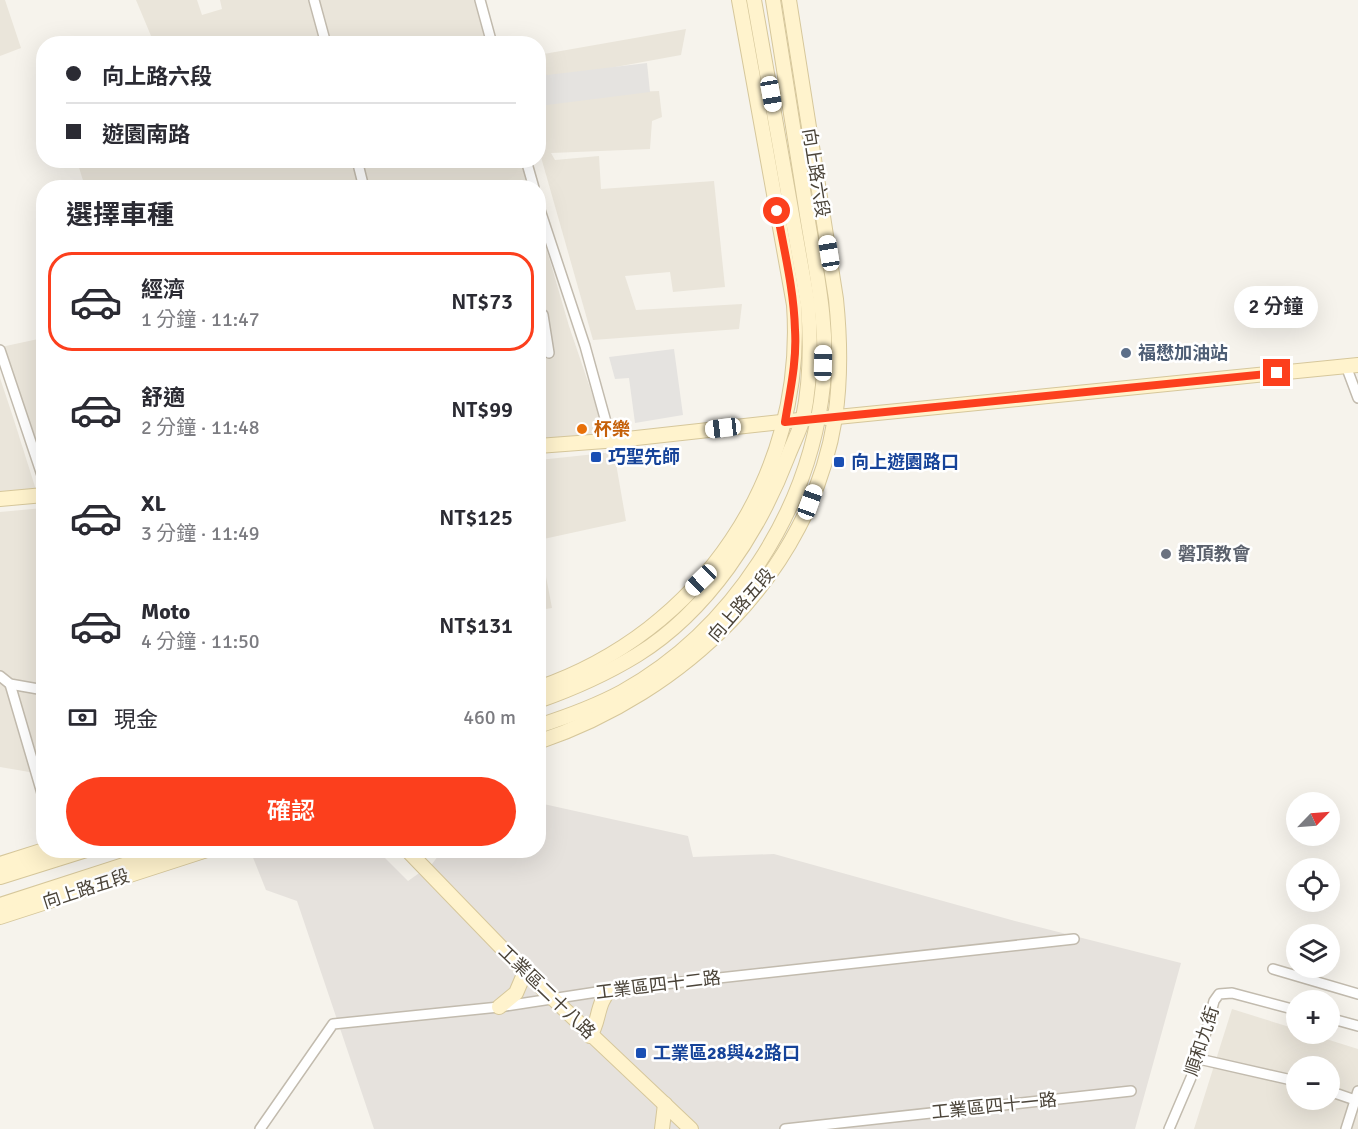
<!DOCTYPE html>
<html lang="zh-TW">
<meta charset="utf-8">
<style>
:root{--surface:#fff;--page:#f7f7f7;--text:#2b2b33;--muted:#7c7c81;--line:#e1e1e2;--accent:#fc3f1d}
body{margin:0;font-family:Signika,"Noto Sans TC",sans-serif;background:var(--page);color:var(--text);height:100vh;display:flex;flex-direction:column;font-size:22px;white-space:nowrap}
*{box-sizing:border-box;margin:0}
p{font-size:20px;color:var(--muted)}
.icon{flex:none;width:33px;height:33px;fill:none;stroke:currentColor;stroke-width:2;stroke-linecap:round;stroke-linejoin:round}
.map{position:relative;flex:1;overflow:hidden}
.panel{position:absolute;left:36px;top:180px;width:510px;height:678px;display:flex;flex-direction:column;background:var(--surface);border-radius:24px;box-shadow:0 6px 24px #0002}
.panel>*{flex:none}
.hud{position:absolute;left:36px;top:36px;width:510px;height:132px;border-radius:24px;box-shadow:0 6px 24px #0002;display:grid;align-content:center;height:132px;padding:0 30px;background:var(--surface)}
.needle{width:39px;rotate:65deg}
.fabs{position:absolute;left:1286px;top:792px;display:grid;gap:12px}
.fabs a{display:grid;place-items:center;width:54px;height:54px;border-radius:50%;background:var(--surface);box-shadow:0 6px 24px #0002;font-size:30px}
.end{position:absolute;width:27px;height:27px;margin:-14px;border:8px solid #fc3f1d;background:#fff;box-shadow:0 0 0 3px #fff}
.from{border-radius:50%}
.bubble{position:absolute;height:42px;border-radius:21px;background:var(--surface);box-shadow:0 6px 24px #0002;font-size:20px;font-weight:600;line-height:42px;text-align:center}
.car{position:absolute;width:18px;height:36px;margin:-18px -9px;border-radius:8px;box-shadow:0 0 4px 2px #0007;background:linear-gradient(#fff 24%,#345 0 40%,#fff 0 76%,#345 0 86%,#fff 0)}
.hud b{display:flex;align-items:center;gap:21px;height:57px;font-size:22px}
.hud b+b{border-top:2px solid var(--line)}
.hud i{width:15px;height:15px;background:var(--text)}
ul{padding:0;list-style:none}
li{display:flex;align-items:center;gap:18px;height:99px;margin:0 12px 9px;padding:0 18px;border:3px solid transparent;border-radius:24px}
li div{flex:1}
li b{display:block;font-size:22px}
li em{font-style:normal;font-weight:600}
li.active{border-color:var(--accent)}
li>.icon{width:54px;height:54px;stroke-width:1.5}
h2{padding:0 30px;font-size:27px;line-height:72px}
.pay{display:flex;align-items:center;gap:15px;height:66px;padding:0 30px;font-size:22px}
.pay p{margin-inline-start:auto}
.button{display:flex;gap:12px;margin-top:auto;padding:12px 30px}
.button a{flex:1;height:69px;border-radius:36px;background:var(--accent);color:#fff;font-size:24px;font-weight:600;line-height:69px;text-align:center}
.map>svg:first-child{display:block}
.residential{fill:#eae5da;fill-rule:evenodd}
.industrial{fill:#e6e2dd}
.parking{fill:#e5e3e0}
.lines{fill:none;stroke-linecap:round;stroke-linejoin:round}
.street-casing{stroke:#c2bbae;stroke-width:12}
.secondary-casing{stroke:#d6c79b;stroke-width:16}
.street{stroke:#fff;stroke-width:9}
.secondary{stroke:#fff3cd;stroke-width:14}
.route{stroke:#fc3f1d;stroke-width:8}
.service-dot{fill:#5c6f8a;stroke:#fff;stroke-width:2}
.food-dot{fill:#e8710a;stroke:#fff;stroke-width:2}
.transit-dot{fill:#1a4fb4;stroke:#fff;stroke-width:2}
.worship-dot{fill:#6b7280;stroke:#fff;stroke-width:2}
.labels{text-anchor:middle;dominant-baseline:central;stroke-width:5;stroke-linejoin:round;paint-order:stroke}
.street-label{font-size:18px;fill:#4b4439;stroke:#fff}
.service-label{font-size:18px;font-weight:bold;fill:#4e5e75;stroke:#fff;text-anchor:start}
.food-label{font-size:18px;font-weight:bold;fill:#c56008;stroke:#fff;text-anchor:start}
.transit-label{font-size:18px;font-weight:bold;fill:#164399;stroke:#fff;text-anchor:start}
.worship-label{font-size:18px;font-weight:bold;fill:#5b616d;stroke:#fff;text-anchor:start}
</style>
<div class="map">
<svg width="1358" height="1129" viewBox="0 0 1358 1129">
<rect width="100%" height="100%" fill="#f6f3ec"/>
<g class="residential">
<path d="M0,0H5L21,48L0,56Z"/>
<path d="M136,0H197L202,15L222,9L220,0H475L487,43H154Z"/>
<path d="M686,29L681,55L577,74L581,94L659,91L662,117L652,121L650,149L551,153L555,160L599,156L601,189L714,181L725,287L673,292L670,272L625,276L636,310L742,304L739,329L593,340L539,150L538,55Z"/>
<path d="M77,161H521L529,187H85Z"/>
<path d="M538,220L569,326L606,435L539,442Z"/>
<path d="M43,338V480L1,347Z"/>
<path d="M0,378L13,417L37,493L0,496Z"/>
<path d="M614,452L626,521L539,540L552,608L539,610V460Z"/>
<path d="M43,508V754L36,753L41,774L0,767V512Z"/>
<path d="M1232,1009L1296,1029V1034H1310L1358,1049V1129H1194ZM1296,1066H1329V1100H1296Z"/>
</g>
<path class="industrial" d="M539,803L688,836L693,857L774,854L1015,921L1181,963L1135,1129H374L297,901L266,890L252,855L267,850L378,851L408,881L432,864L442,851L538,850Z"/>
<g class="parking">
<path d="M647,63L650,92L539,106V76Z"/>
<path d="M674,349L683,415L635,423L629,378L615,379L609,357Z"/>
</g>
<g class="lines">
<defs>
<g id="street">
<path d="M314,0L326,44"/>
<path d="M480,0L492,44"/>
<path d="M357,160L364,188"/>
<path d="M526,160L534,188"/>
<path d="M538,204L585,346L611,440"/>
<path d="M538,315H543L549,353"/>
<path d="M0,350L44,481"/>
<path d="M1346,366L1358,398"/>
<path d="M0,676L10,684L44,690"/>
<path d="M10,684L44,800"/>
<path d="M1273,969L1358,994"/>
<path d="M1329,1018L1358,1026"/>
<path d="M1199,1059L1296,1081"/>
<path d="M1329,1091L1358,1101"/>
<path d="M260,1129L333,1024L499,1007L610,990L1074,939"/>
<path d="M785,1129L1131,1091"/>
<path d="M1169,1129L1199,1059L1214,1001L1219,994L1232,993L1296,1010"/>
<path d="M1346,1129L1358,1091"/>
</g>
<g id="secondary">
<path d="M827,418L1358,365"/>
<path d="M538,446L618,440L808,419"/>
<path d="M0,499L44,495"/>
<path d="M538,688C701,632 806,477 794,305L739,0"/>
<path d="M538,701C572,689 606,674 637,655C708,611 759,532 788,456C793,443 800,430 803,418C811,380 811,342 808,305L754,0"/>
<path d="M538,726C566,717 596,706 622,692C733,630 810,510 823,385C829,328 816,271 807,215C796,143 784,72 773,0"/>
<path d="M538,742C683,693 810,574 835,418C841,378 840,338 836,299L789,0"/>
<path d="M407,850L525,972L691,1129"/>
<path d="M0,864L44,850"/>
<path d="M0,877L86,850"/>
<path d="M0,905L170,850"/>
<path d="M0,917L207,850"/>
<path d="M499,1007L516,993L525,972"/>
<path d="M590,1036C600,1021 596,1004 610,990"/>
<path d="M662,1129L665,1104"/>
</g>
</defs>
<use href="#street" class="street-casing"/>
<use href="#secondary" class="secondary-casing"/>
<use href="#street" class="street"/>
<use href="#secondary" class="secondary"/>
</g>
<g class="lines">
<path class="route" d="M777,211C784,250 794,290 795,330C797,361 790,391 785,422L1277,373"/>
</g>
<circle class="service-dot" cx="1126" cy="353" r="6"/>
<circle class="food-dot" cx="582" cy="429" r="6"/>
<g class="transit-dot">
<rect x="590" y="451" width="12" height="12" rx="3"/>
<rect x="833" y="456" width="12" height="12" rx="3"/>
<rect x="635" y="1047" width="12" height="12" rx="3"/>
</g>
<circle class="worship-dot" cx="1166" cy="554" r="6"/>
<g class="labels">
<g class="street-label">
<text transform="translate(816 173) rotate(81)">向上路六段</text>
<text transform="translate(741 605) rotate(-49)">向上路五段</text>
<text transform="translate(86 889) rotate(-18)">向上路五段</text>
<text transform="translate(658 985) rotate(-7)">工業區四十二路</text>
<text transform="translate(547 992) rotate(44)">工業區二十八路</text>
<text transform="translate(1202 1041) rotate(-72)">順和九街</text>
<text transform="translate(994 1106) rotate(-6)">工業區四十一路</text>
</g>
<g class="service-label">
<text x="1138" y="353">福懋加油站</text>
</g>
<g class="food-label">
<text x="594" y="429">杯樂</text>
</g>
<g class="transit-label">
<text x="608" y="457">巧聖先師</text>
<text x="851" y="462">向上遊園路口</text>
<text x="653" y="1053">工業區28與42路口</text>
</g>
<g class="worship-label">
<text x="1178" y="554">磐頂教會</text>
</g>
</g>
</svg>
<div class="fabs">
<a><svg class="needle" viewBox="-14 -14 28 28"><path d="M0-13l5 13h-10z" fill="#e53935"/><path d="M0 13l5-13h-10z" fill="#7c7c81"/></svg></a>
<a><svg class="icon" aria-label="locate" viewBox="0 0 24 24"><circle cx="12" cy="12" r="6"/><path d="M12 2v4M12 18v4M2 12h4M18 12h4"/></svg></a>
<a><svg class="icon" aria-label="layers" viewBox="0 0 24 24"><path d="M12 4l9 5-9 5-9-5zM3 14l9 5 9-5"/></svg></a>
<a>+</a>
<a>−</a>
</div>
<i class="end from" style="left:777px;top:211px"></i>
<i class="end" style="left:1277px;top:373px"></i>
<div class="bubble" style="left:1234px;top:286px;width:84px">2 分鐘</div>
<i class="car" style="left:771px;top:94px;rotate:170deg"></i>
<i class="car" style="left:829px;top:253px;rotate:351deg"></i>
<i class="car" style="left:823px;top:363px;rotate:1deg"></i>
<i class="car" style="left:723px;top:428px;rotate:263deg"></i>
<i class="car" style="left:810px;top:502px;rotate:20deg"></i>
<i class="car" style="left:701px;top:580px;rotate:226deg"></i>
<div class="hud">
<b><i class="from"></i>向上路六段</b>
<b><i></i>遊園南路</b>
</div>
<section class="panel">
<h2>選擇車種</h2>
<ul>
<li class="active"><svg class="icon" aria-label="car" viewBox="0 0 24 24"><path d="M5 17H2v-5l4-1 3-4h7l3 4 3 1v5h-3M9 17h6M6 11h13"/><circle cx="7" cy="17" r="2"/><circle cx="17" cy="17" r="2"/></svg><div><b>經濟</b><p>1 分鐘 · 11:47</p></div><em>NT$73</em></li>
<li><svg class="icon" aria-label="car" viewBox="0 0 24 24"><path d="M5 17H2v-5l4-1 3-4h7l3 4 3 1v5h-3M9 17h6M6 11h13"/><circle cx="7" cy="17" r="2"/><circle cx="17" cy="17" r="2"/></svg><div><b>舒適</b><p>2 分鐘 · 11:48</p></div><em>NT$99</em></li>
<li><svg class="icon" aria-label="car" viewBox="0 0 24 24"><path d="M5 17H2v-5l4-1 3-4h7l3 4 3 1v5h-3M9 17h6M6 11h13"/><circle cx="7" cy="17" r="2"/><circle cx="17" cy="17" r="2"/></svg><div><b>XL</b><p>3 分鐘 · 11:49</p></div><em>NT$125</em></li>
<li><svg class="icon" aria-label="car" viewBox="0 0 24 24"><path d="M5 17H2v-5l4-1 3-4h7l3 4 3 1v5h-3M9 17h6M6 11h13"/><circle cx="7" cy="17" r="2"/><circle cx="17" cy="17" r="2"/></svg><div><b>Moto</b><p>4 分鐘 · 11:50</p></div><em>NT$131</em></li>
</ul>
<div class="pay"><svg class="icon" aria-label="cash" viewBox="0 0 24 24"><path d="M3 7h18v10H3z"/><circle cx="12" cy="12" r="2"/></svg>現金<p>460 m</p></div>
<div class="button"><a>確認</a></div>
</section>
</div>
